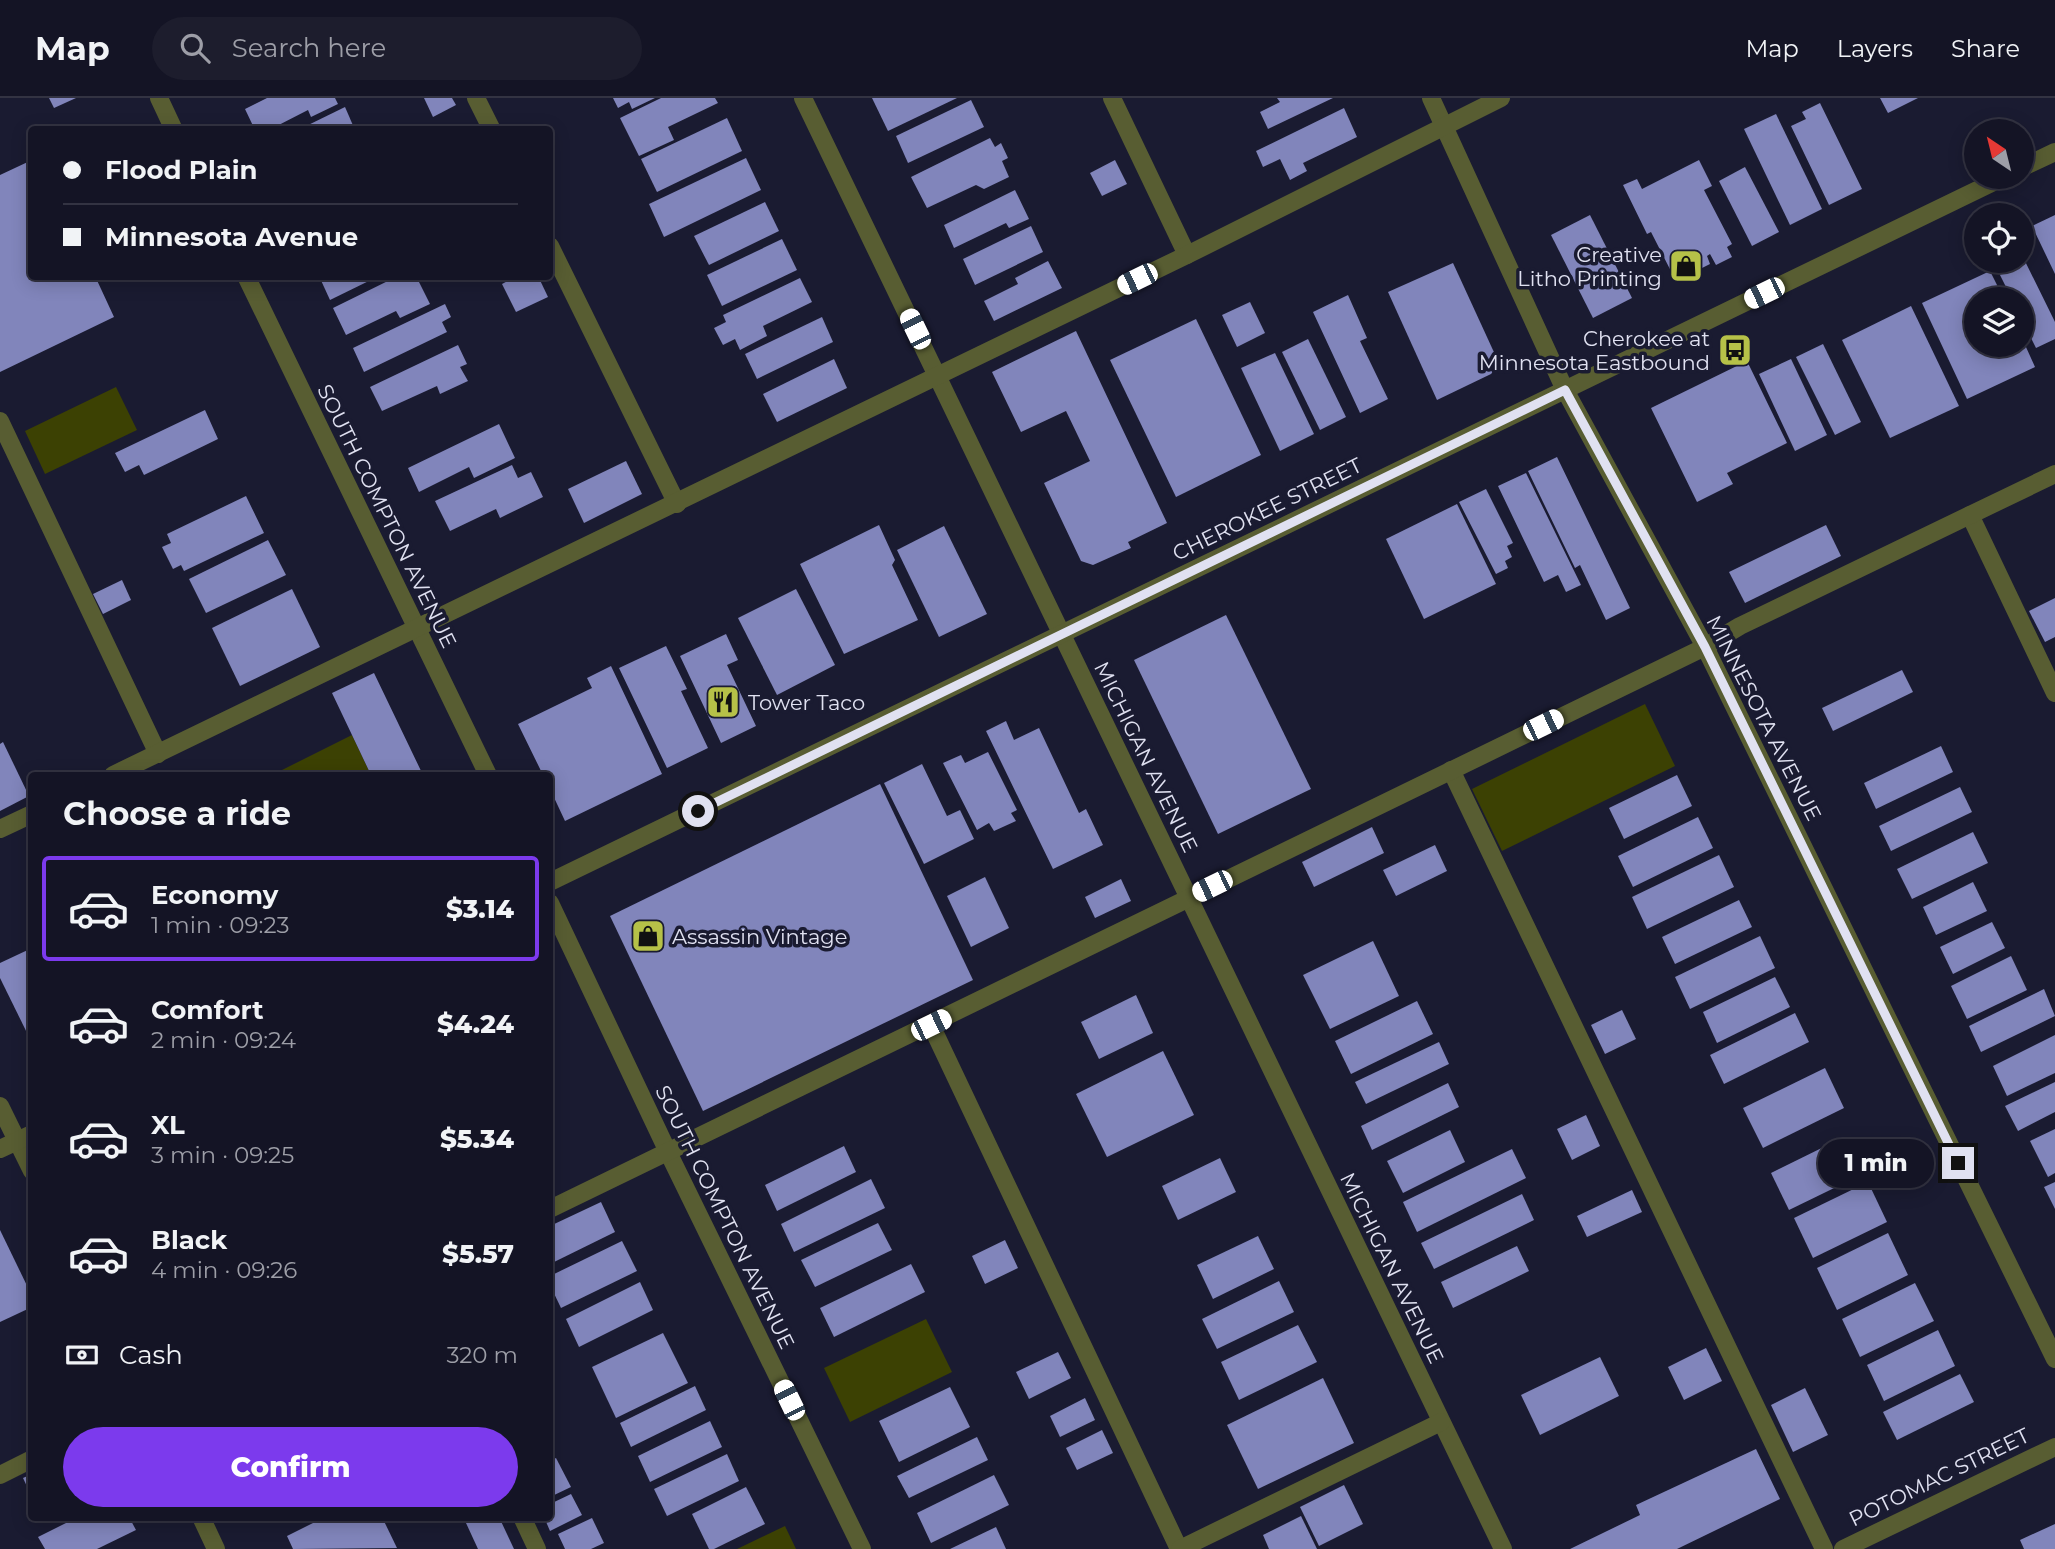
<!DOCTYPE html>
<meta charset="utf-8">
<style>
:root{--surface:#141425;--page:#1d1d2d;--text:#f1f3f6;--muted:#9d9ea7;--line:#333342;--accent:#7c3aed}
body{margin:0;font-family:Montserrat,sans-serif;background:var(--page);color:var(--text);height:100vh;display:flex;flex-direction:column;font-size:26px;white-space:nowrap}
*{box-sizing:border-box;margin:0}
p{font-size:23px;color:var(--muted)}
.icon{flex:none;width:38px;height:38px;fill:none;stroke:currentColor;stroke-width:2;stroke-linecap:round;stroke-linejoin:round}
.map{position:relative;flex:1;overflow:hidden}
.sheet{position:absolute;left:28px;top:674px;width:525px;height:749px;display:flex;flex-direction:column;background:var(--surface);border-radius:7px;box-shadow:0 4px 18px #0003,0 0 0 2px var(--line)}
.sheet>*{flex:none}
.banner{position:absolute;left:28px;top:28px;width:525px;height:154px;border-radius:7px;box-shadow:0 4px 18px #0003,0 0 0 2px var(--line);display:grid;align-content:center;height:154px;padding:0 35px;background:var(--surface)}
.needle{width:46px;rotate:325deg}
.tools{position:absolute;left:1964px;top:21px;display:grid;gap:14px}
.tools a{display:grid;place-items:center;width:70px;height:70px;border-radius:50%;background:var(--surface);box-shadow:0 4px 18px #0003,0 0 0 2px var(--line);font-size:35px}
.end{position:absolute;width:32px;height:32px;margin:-16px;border:9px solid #e0e1f1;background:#111;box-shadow:0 0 0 4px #111}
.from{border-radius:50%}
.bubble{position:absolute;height:49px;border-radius:24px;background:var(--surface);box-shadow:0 4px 18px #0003,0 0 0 2px var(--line);font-size:23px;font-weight:800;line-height:49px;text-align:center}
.car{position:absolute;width:21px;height:42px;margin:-21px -10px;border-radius:9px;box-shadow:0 0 5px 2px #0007;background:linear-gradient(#fff 24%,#345 0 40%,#fff 0 76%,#345 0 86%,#fff 0)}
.banner b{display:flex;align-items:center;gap:24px;height:66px;font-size:26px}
.banner b+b{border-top:2px solid var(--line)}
.banner i{width:18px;height:18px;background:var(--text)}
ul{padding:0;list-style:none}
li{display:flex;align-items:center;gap:21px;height:105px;margin:0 14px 10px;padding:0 21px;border:4px solid transparent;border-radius:7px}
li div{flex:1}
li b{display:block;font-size:26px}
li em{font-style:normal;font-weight:800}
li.active{border-color:var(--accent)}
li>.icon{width:63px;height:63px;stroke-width:1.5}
h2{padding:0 35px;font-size:32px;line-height:84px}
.pay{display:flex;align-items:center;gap:18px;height:77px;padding:0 35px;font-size:26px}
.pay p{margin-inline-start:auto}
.button{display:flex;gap:14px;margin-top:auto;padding:14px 35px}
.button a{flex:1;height:80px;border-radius:42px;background:var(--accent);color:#fff;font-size:28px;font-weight:800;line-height:80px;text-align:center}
header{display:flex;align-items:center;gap:42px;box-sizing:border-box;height:98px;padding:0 35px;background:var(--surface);border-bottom:2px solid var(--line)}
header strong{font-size:33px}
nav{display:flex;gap:38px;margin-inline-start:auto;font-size:24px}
.search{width:490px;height:63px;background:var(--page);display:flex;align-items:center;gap:18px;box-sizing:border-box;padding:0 24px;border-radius:38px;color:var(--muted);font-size:26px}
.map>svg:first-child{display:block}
.green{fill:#3c4103}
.building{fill:#8185bb}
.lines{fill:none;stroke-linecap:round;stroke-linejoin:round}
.minor{stroke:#585d32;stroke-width:18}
.route{stroke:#e0e1f1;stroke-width:9}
.labels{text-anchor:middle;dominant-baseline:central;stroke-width:7;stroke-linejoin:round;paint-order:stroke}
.poi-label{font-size:21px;fill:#e0e1f1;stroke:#1a1b31;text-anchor:end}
.street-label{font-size:21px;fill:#e0e1f1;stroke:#1a1b31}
</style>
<header>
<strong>Map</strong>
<div class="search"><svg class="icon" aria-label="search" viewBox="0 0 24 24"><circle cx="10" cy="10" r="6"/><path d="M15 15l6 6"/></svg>Search here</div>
<nav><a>Map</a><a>Layers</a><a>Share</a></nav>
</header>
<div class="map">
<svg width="2055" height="1451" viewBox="0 0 2055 1451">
<rect width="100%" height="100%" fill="#1a1b31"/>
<g class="green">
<path d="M116,289L137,332L45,376L25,333Z"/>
<path d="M1645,606L1675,668L1502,753L1472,691Z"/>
<path d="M352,637L371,677H272Z"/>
<path d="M926,1221L952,1274L850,1324L824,1270Z"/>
<path d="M785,1428L796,1451H737Z"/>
</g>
<g class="building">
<path d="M49,0H76L54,10Z"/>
<path d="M267,0H335L338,6L311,19L308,12L269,32H255L245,11Z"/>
<path d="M424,0H452L456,7L433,19Z"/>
<path d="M613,0H655L632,11L629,4L618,10Z"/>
<path d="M661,0H715L718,5L668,29L674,42L639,58L620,20Z"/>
<path d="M872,0H957L888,33Z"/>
<path d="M1277,0H1333L1268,31L1260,14L1280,4Z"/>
<path d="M1880,0H1918L1888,15Z"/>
<path d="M971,2L984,29L908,65L896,38Z"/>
<path d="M1820,5L1862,91L1829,107L1791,28L1806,21L1802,14Z"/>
<path d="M345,9L355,32H298Z"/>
<path d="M1344,10L1357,39L1303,65L1307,73L1290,82L1280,61L1263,69L1256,53Z"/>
<path d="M1776,16L1822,111L1790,127L1744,31Z"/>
<path d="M727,20L742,53L657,94L641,61Z"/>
<path d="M990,40L995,49L1001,45L1008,60L1002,63L1009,79L984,91L976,87L927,110L911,79Z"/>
<path d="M746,60L761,92L664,139L649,106Z"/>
<path d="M32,62V178H95L114,219L0,274V77Z"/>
<path d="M1115,62L1127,86L1102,98L1090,75Z"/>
<path d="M1699,62L1712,88L1704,92L1732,146L1727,149L1732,159L1716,167L1710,156L1707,158L1710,166L1676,183L1651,134L1647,136L1623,87L1637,81L1642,91Z"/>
<path d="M1745,69L1779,134L1752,148L1719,83Z"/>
<path d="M1015,92L1029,121L1009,130L1006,125L954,150L944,127Z"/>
<path d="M765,104L779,133L709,167L694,138Z"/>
<path d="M1590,117L1632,200L1593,220L1551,137Z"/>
<path d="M2055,117V176L2032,128Z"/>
<path d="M1031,128L1043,154L975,187L963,161Z"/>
<path d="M782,141L797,172L722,208L707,177Z"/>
<path d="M2021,155L2055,224V241L2036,250L2021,220V201H2012L1993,163H2021Z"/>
<path d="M1048,163L1062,190L994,223L984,203L1018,186L1015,180Z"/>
<path d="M1453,165L1498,263L1497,269L1491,276L1437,302L1388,194Z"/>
<path d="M1990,173L2004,201H1976V247H2021V238L2035,269L1967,301L1922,205Z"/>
<path d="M319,178H379L330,202Z"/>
<path d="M398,178H416L430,206L400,220L396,213L346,237L333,210Z"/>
<path d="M517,178H538L548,199L516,214L502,186Z"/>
<path d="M800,180L812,204L763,228L767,238L740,252L735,241L723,247L714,230L726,224L723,217Z"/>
<path d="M1348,197L1367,240L1360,243L1388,301L1360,315L1313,214Z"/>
<path d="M1250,204L1265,235L1237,249L1222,217Z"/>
<path d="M445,206L451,219L442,224L447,234L364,274L353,250Z"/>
<path d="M1911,208L1959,308L1890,340L1842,242Z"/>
<path d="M822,219L833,244L757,281L745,256Z"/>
<path d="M1196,221L1261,357L1176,399L1110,262Z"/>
<path d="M1076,233L1167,425L1128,444L1131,450L1093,467L1081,463L1044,385L1090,363L1066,313L1021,334L992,274Z"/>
<path d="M1308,241L1346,319L1320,332L1282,254Z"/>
<path d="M1823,246L1861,324L1835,337L1796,259Z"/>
<path d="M458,247L467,266L460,269L468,283L440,296L437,288L382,313L370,289Z"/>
<path d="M1275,255L1314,336L1280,353L1241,270Z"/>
<path d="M834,261L847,290L777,324L763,296Z"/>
<path d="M1791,261L1827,337L1795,353L1759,276Z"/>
<path d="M1747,263L1787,345L1727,375L1733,386L1697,404L1651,310Z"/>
<path d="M205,312L218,341L144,377L139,367L125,374L115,355Z"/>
<path d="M499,326L515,360L474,380L469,369L419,394L408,370Z"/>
<path d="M1557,359L1630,510L1606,522L1580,467L1575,470L1528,373Z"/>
<path d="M626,363L642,396L584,425L568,391Z"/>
<path d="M512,367L518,380L531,374L543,399L500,420L496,411L450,433L435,403Z"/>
<path d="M1526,375L1581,487L1566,494L1558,477L1544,484L1498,388Z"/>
<path d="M1486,391L1513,445L1507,448L1512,459L1505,463L1508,470L1496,476L1459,404Z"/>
<path d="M246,398L264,435L184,473L181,467L173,471L162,449L171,445L167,436Z"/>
<path d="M1457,406L1496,486L1424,521L1386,441Z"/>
<path d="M879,427L895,462L892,467L918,522L844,556L800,466Z"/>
<path d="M1826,427L1841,458L1745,505L1729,474Z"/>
<path d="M944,428L987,516L939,539L897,452Z"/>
<path d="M268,442L286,477L206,515L189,481Z"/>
<path d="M122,482L131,502L103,516L93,496Z"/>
<path d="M292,491L320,549L240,588L212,530Z"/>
<path d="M796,491L835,567L777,597L738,520Z"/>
<path d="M2055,500V539L2045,544L2029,513Z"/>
<path d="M1226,517L1311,691L1218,736L1134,562Z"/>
<path d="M726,536L738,562L727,567L756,628L721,645L680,558Z"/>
<path d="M666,548L687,591L681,593L708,650L667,670L619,570Z"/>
<path d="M611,568L662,676L565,723L550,691V677H543L518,626L592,590L587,580Z"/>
<path d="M1902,572L1913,594L1833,633L1822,610Z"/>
<path d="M374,575L423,677H371L352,637L332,595Z"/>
<path d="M1006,623L1014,642L1039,630L1079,715L1086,711L1103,747L1053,771L986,633Z"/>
<path d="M3,644L29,698L0,713V646Z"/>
<path d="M1941,648L1953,674L1876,711L1864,685Z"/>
<path d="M988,654L1017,712L1011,715L1016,723L994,733L989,725L977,732L943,665L961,657L965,665Z"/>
<path d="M922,666L947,718L960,712L974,741L924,766L884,685Z"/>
<path d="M1677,677L1692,708L1624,741L1609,710Z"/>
<path d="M880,686L973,882L703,1013L610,818Z"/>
<path d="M1960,689L1972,714L1891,753L1879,728Z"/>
<path d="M1698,719L1713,750L1633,789L1618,758Z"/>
<path d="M1372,729L1384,755L1314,789L1302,764Z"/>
<path d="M1973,734L1988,765L1912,801L1897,771Z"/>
<path d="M1435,747L1447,773L1396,798L1383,772Z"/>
<path d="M1719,757L1734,789L1647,831L1632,799Z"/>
<path d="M985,779L1009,830L971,849L947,798Z"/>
<path d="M1121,781L1131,803L1095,820L1085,799Z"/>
<path d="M1973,784L1987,813L1936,837L1923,809Z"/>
<path d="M1739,802L1752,829L1675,866L1662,839Z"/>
<path d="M1992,824L2005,850L1953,876L1940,849Z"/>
<path d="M1760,838L1775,870L1690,911L1675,879Z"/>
<path d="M1373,843L1399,898L1330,931L1303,877Z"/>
<path d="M32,850V945L0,880V865Z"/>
<path d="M2011,858L2027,892L1967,921L1951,888Z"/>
<path d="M1775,879L1790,909L1717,945L1703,914Z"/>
<path d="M2044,891L2055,918L1981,954L1969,928Z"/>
<path d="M1136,897L1153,935L1099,961L1081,924Z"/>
<path d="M1417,903L1433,936L1351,976L1335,943Z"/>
<path d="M1622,912L1636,941L1605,956L1591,927Z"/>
<path d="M1795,915L1809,944L1724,986L1710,957Z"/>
<path d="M2055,937V975L2007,998L1993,968Z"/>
<path d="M1439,944L1449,966L1366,1006L1355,984Z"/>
<path d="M1163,953L1194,1017L1107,1059L1076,996Z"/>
<path d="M1825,970L1844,1010L1763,1050L1743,1010Z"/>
<path d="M2055,984V1014L2018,1033L2005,1008Z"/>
<path d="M1448,985L1459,1009L1372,1052L1361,1028Z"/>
<path d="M1586,1017L1600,1048L1572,1062L1557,1031Z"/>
<path d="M2055,1031V1075L2048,1079L2030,1043Z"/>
<path d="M1450,1032L1465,1064L1403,1095L1387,1063Z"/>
<path d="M1844,1039L1863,1076L1789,1112L1771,1075Z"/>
<path d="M844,1048L856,1074L777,1113L765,1087Z"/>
<path d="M1512,1051L1526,1080L1417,1134L1403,1104Z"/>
<path d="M1220,1060L1236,1094L1178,1122L1162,1088Z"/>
<path d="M871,1081L885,1110L794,1154L781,1126Z"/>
<path d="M1868,1084L1887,1124L1813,1160L1794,1120Z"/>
<path d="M2055,1084V1111L2044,1089Z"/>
<path d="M1632,1092L1642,1114L1587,1139L1577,1118Z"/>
<path d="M1522,1096L1534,1122L1434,1171L1421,1145Z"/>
<path d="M601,1104L615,1134L550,1166V1128Z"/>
<path d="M878,1125L892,1152L815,1189L801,1162Z"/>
<path d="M0,1132L32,1198V1209L0,1224Z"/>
<path d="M1888,1135L1908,1177L1837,1212L1817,1170Z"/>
<path d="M1258,1138L1274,1171L1213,1201L1197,1167Z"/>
<path d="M1005,1142L1018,1170L985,1186L972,1158Z"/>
<path d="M622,1143L637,1173L561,1210L550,1187V1178Z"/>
<path d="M1517,1148L1529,1173L1453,1210L1441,1184Z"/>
<path d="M911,1166L925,1194L834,1239L820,1210Z"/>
<path d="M1279,1183L1294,1214L1217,1251L1202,1221Z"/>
<path d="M640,1184L653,1212L579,1249L566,1221Z"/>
<path d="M1915,1185L1934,1223L1860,1259L1842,1221Z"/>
<path d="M1298,1227L1317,1264L1239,1302L1221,1264Z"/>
<path d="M1938,1232L1955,1268L1884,1303L1867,1267Z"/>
<path d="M663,1235L688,1285L616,1320L592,1269Z"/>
<path d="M1706,1250L1722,1283L1684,1302L1668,1269Z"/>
<path d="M1058,1254L1071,1280L1029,1301L1016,1274Z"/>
<path d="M1600,1259L1619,1298L1540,1337L1521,1297Z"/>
<path d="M1960,1276L1974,1304L1897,1342L1883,1314Z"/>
<path d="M1323,1280L1354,1345L1258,1391L1227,1327Z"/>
<path d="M695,1288L706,1312L631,1349L620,1325Z"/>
<path d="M950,1289L970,1329L899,1364L879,1323Z"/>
<path d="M1805,1290L1828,1337L1793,1354L1771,1307Z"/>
<path d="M1085,1300L1095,1322L1060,1339L1050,1318Z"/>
<path d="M710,1323L722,1349L650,1384L638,1358Z"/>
<path d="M1102,1332L1113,1355L1077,1372L1066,1350Z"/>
<path d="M977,1339L988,1362L909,1400L897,1378Z"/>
<path d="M1756,1351L1780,1401L1677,1451H1570L1640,1417L1636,1407Z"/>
<path d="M727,1356L739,1383L667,1418L654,1391Z"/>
<path d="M556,1360L571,1389L550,1399V1363Z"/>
<path d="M32,1376V1399L23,1380Z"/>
<path d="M994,1377L1009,1407L931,1445L917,1415Z"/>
<path d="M1344,1387L1363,1426L1319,1448L1300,1409Z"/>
<path d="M746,1389L765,1426L714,1451H709L692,1416Z"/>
<path d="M571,1396L582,1417L550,1433L544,1419H550V1406Z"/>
<path d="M1301,1418L1317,1451H1269L1263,1437Z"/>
<path d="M78,1419H129L136,1432L97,1451H45L38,1439Z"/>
<path d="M325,1419H382L397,1450L293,1451L287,1438Z"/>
<path d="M477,1419H499L514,1451H478L466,1425Z"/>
<path d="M592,1420L604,1445L591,1451H565L558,1436Z"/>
<path d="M2055,1426V1451H2024L2020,1442Z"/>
<path d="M996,1429L1006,1451H950Z"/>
</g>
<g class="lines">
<g class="minor">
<path d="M159,0L174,32"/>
<path d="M476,0L492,32"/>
<path d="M803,0L1503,1451"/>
<path d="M1112,0L1187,157"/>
<path d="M1431,0L1565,292L1705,549L2055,1261"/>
<path d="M2021,70L2055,54"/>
<path d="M550,148L677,406"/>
<path d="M246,178L488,677"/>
<path d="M0,323L158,656"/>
<path d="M1970,417L2055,595"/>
<path d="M1451,672L1824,1451"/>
<path d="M113,677L1187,157L1501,0"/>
<path d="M0,731L32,716"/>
<path d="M550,784L2004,79"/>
<path d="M550,805L668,1054L862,1451"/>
<path d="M931,927L1179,1451"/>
<path d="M0,1008L32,1073"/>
<path d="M0,1051L32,1036"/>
<path d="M550,1111L1705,549L1740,528L2055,376"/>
<path d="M0,1377L32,1361"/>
<path d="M201,1419L216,1451"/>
<path d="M522,1419L537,1451"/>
<path d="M1180,1451L1441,1324"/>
<path d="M1843,1451L2055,1349"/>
</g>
</g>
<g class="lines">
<path class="route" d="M698,713L1565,292L1705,549L1958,1065"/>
</g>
<defs>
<symbol id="shop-square" viewBox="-11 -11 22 22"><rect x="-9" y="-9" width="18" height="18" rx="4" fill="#b6c148" stroke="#1a1b31"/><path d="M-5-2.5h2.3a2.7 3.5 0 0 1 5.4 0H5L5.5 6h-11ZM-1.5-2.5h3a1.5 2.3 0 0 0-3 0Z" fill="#111"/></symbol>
<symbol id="bus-square" viewBox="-11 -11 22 22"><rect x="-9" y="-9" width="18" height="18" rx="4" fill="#b6c148" stroke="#1a1b31"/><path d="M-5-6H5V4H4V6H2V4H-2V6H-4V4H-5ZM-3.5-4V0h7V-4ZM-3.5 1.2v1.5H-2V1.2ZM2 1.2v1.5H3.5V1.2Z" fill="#111"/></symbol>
<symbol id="restaurant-square" viewBox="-11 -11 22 22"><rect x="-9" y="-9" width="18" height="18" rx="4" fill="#b6c148" stroke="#1a1b31"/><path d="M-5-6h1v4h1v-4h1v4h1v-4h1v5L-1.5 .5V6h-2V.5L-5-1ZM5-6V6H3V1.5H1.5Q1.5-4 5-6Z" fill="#111"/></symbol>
</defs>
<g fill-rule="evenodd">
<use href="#shop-square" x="1667" y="149" width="38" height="38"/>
<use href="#bus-square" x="1716" y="233" width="38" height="38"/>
<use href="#restaurant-square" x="704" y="585" width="38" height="38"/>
<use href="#shop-square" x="629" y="819" width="38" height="38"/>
</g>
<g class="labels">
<g class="poi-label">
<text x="1662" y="156">Creative<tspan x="1662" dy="24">Litho Printing</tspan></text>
<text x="1710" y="240">Cherokee at<tspan x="1710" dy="24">Minnesota Eastbound</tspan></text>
<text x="748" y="604" text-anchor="start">Tower Taco</text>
<text x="672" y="838" text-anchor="start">Assassin Vintage</text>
</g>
<g class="street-label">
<text transform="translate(1267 411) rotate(-26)">CHEROKEE STREET</text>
<text transform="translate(387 418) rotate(64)">SOUTH COMPTON AVENUE</text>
<text transform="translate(1764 620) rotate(63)">MINNESOTA AVENUE</text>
<text transform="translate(1146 659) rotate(64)">MICHIGAN AVENUE</text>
<text transform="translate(725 1119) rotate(64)">SOUTH COMPTON AVENUE</text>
<text transform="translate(1392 1170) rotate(64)">MICHIGAN AVENUE</text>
<text transform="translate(1939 1379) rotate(-26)">POTOMAC STREET</text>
</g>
</g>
</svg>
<div class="tools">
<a><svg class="needle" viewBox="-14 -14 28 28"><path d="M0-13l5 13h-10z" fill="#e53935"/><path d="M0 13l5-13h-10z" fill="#9d9ea7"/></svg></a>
<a><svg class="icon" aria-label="locate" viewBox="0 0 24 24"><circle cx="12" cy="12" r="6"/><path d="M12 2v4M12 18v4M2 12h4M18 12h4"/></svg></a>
<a><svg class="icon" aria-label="layers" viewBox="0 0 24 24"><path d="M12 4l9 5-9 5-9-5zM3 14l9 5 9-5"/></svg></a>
</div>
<i class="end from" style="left:698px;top:713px"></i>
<i class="end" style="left:1958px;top:1065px"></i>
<div class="bubble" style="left:1818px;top:1041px;width:116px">1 min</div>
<i class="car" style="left:1137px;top:181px;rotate:244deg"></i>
<i class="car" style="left:1764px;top:195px;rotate:244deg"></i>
<i class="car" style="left:915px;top:231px;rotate:334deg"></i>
<i class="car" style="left:1543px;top:627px;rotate:64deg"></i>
<i class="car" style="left:1212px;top:788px;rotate:244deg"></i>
<i class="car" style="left:931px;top:927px;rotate:64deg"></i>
<i class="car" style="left:789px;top:1302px;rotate:334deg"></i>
<div class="banner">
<b><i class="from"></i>Flood Plain</b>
<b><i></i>Minnesota Avenue</b>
</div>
<section class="sheet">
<h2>Choose a ride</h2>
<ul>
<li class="active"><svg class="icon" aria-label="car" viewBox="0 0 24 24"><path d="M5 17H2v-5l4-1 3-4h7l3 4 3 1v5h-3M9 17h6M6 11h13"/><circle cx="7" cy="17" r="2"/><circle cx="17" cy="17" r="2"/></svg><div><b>Economy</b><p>1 min · 09:23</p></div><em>$3.14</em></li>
<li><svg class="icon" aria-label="car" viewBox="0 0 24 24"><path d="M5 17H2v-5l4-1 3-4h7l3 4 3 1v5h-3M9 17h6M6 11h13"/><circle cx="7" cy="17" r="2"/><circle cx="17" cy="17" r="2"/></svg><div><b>Comfort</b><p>2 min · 09:24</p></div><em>$4.24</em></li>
<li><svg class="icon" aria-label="car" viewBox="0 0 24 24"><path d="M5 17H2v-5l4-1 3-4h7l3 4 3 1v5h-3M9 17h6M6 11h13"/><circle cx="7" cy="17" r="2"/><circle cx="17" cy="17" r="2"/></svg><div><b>XL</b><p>3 min · 09:25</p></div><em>$5.34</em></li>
<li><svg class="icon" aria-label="car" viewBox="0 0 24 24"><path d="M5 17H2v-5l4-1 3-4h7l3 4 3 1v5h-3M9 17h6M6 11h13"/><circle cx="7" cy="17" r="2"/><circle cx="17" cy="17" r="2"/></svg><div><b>Black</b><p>4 min · 09:26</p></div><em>$5.57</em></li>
</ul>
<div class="pay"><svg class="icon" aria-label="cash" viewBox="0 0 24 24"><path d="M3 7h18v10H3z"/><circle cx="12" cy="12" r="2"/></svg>Cash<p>320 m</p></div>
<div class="button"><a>Confirm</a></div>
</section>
</div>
